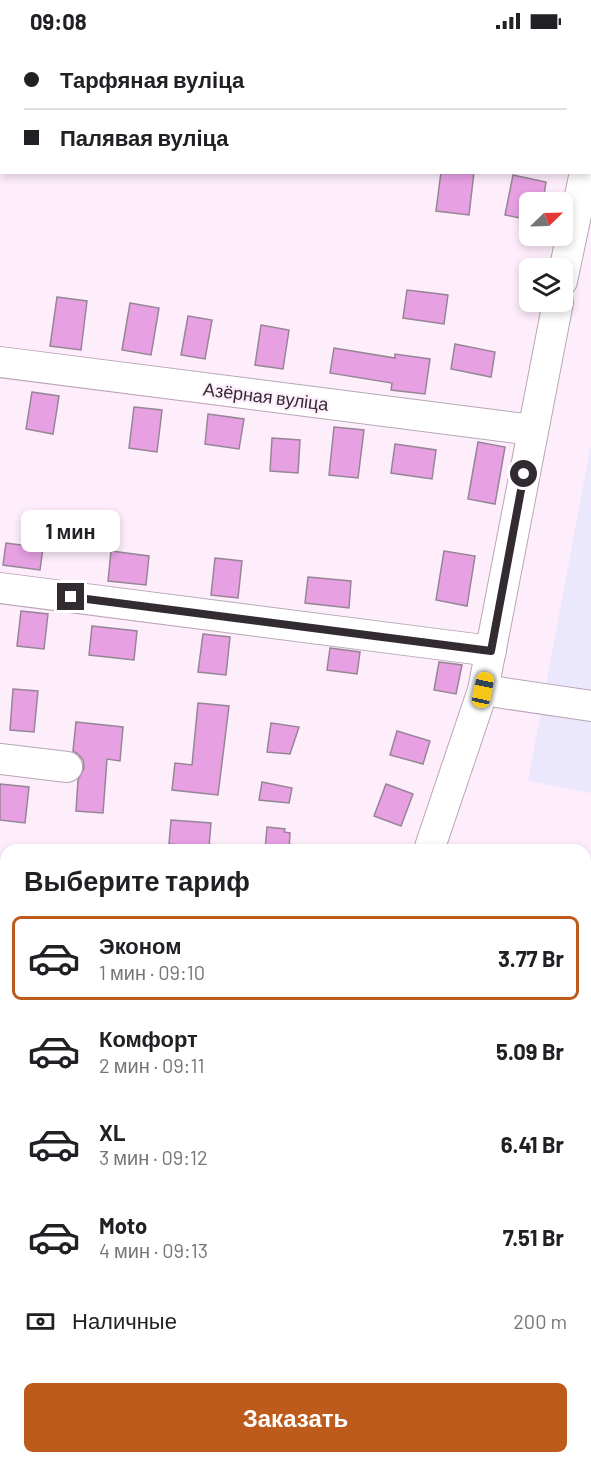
<!DOCTYPE html>
<html lang="ru">
<meta charset="utf-8">
<style>
:root{--surface:#fff;--page:#f2f2f2;--text:#202124;--muted:#757577;--line:#e0e0e0;--accent:#bc5b1c}
body{margin:0;font-family:Barlow,sans-serif;background:var(--page);color:var(--text);height:100vh;display:flex;flex-direction:column;font-size:22px;white-space:nowrap}
*{box-sizing:border-box;margin:0}
p{font-size:20px;color:var(--muted)}
.icon{flex:none;width:33px;height:33px;fill:none;stroke:currentColor;stroke-width:2;stroke-linecap:round;stroke-linejoin:round}
.map{position:relative;flex:1;overflow:hidden}
.sheet{position:absolute;left:0px;top:802px;width:591px;height:620px;display:flex;flex-direction:column;background:var(--surface);border-radius:18px 18px 0 0;box-shadow:0 3px 9px #0003}
.sheet>*{flex:none}
.banner{position:absolute;left:0px;top:0px;width:591px;height:132px;box-shadow:0 3px 9px #0003;display:grid;align-content:center;height:132px;padding:0 24px;background:var(--surface)}
.needle{width:39px;rotate:67deg}
.controls{position:absolute;left:519px;top:150px;display:grid;gap:12px}
.controls a{display:grid;place-items:center;width:54px;height:54px;border-radius:9px;background:var(--surface);box-shadow:0 3px 9px #0003;font-size:30px}
.end{position:absolute;width:27px;height:27px;margin:-14px;border:8px solid #322b31;background:#fff;box-shadow:0 0 0 3px #fff}
.from{border-radius:50%}
.bubble{position:absolute;height:42px;border-radius:9px;background:var(--surface);box-shadow:0 3px 9px #0003;font-size:20px;font-weight:700;line-height:42px;text-align:center}
.car{position:absolute;width:18px;height:36px;margin:-18px -9px;border-radius:8px;box-shadow:0 0 4px 2px #0007;background:linear-gradient(#f5c518 24%,#345 0 40%,#f5c518 0 76%,#345 0 86%,#f5c518 0)}
.banner b{display:flex;align-items:center;gap:21px;height:57px;font-size:22px}
.banner b+b{border-top:2px solid var(--line)}
.banner i{width:15px;height:15px;background:var(--text)}
ul{padding:0;list-style:none}
li{display:flex;align-items:center;gap:18px;height:84px;margin:0 12px 9px;padding:0 12px;border:3px solid transparent;border-radius:9px}
li div{flex:1}
li b{display:block;font-size:22px}
li em{font-style:normal;font-weight:700}
li.selected{border-color:var(--accent)}
li>.icon{width:54px;height:54px;stroke-width:1.5}
h2{padding:0 24px;font-size:27px;line-height:72px}
.pay{display:flex;align-items:center;gap:15px;height:66px;padding:0 24px;font-size:22px}
.pay p{margin-inline-start:auto}
.button{display:flex;gap:12px;margin-top:auto;padding:12px 24px}
.button a{flex:1;height:69px;border-radius:9px;background:var(--accent);color:#fff;font-size:24px;font-weight:700;line-height:69px;text-align:center}
.status{display:flex;justify-content:space-between;align-items:center;height:42px;padding:0 30px;background:var(--surface);direction:ltr}
.status svg{height:16px;fill:currentColor}
.map>svg:first-child{display:block}
.medical{fill:#ebe7fd}
.building{fill:#e7a1e3;stroke:#968595;stroke-width:1.5}
.lines{fill:none;stroke-linecap:round;stroke-linejoin:round}
.minor-casing{stroke:#b8a6b6;stroke-width:32}
.minor{stroke:#fff;stroke-width:30}
.route{stroke:#322b31;stroke-width:8}
.labels{text-anchor:middle;dominant-baseline:central;stroke-width:4.5;stroke-linejoin:round;paint-order:stroke}
.street-label{font-size:18px;fill:#322b31;stroke:#feeefc}
</style>
<div class="status"><b>09:08</b><svg viewBox="0 0 49 12"><path d="M0 12V9h3v3zM5 12V6h3v6zM10 12V3h3v9zM15 12V0h3v12zM26 1h20v11H26zM47 4h2v5h-2z"/></svg></div>
<div class="map">
<svg width="591" height="1421" viewBox="0 0 591 1421">
<rect width="100%" height="100%" fill="#feeefc"/>
<path class="medical" d="M591,402V751L528,739Z"/>
<g class="building">
<path d="M441,130H474L469,173L436,169Z"/>
<path d="M513,133L546,140L543,160H530V178L505,173Z"/>
<path d="M407,248L448,253L444,282L403,276Z"/>
<path d="M57,255L87,259L81,308L50,304Z"/>
<path d="M130,261L159,266L151,313L122,308Z"/>
<path d="M188,274L212,278L205,317L181,313Z"/>
<path d="M261,283L289,288L283,327L255,323Z"/>
<path d="M455,302L495,310L491,335L451,327Z"/>
<path d="M334,306L395,316V312L430,317L425,352L391,348L392,341L330,331Z"/>
<path d="M32,350L59,354L53,392L26,387Z"/>
<path d="M134,365L162,368L157,410L129,406Z"/>
<path d="M208,372L244,377L239,407L205,402Z"/>
<path d="M334,385L364,388L358,436L329,433Z"/>
<path d="M272,396L300,398L298,431L270,429Z"/>
<path d="M478,400L505,405L495,462L468,457Z"/>
<path d="M395,402L436,408L432,437L391,431Z"/>
<path d="M6,501L43,506L40,528L3,523Z"/>
<path d="M111,509L149,514L146,543L108,539Z"/>
<path d="M444,509L475,514L467,564L436,558Z"/>
<path d="M215,516L242,519L238,556L211,553Z"/>
<path d="M308,535L351,539L349,566L305,561Z"/>
<path d="M21,569L48,572L44,607L17,604Z"/>
<path d="M92,584L137,589L134,618L89,613Z"/>
<path d="M203,592L230,595L226,633L198,630Z"/>
<path d="M330,606L360,610L357,632L327,628Z"/>
<path d="M439,620L462,623L456,652L434,648Z"/>
<path d="M13,647L38,649L34,690L10,688Z"/>
<path d="M198,661L229,664L218,753L172,748L175,721L192,723Z"/>
<path d="M76,680L123,685L120,719L107,717L103,771L76,769L78,738L84,726L83,718L78,712L73,709Z"/>
<path d="M271,681L299,685L290,712L267,710Z"/>
<path d="M397,689L430,699L423,722L390,713Z"/>
<path d="M262,740L292,746L289,761L259,758Z"/>
<path d="M0,742L29,745L25,781L0,778Z"/>
<path d="M386,742L413,752L401,784L374,774Z"/>
<path d="M171,778L211,781L209,805L169,802Z"/>
<path d="M267,785L285,787L284,790L290,791L289,808H265Z"/>
</g>
<g class="lines">
<defs>
<g id="minor">
<path d="M0,55H2"/>
<path d="M562,239L585,130"/>
<path d="M0,320L532,388"/>
<path d="M0,546L491,609"/>
<path d="M483,648L591,664"/>
<path d="M0,717L67,725"/>
<path d="M429,808L483,648L558,260"/>
<path d="M0,875L6,876"/>
<path d="M585,935L591,936"/>
<path d="M0,1049L6,1050"/>
<path d="M0,1272L6,1273"/>
<path d="M243,1421V1416"/>
<path d="M441,1421V1416"/>
</g>
</defs>
<use href="#minor" class="minor-casing"/>
<use href="#minor" class="minor"/>
</g>
<g class="lines">
<path class="route" d="M71,555L491,609L524,432"/>
</g>
<g class="labels">
<g class="street-label">
<text transform="translate(266 354) rotate(7)">Азёрная вуліца</text>
</g>
</g>
</svg>
<div class="controls">
<a><svg class="needle" viewBox="-14 -14 28 28"><path d="M0-13l5 13h-10z" fill="#e53935"/><path d="M0 13l5-13h-10z" fill="#757577"/></svg></a>
<a><svg class="icon" aria-label="layers" viewBox="0 0 24 24"><path d="M12 4l9 5-9 5-9-5zM3 14l9 5 9-5"/></svg></a>
</div>
<i class="end from" style="left:524px;top:432px"></i>
<i class="end" style="left:71px;top:555px"></i>
<div class="bubble" style="left:21px;top:468px;width:99px">1 мин</div>
<i class="car" style="left:483px;top:648px;rotate:12deg"></i>
<div class="banner">
<b><i class="from"></i>Тарфяная вуліца</b>
<b><i></i>Палявая вуліца</b>
</div>
<section class="sheet">
<h2>Выберите тариф</h2>
<ul>
<li class="selected"><svg class="icon" aria-label="car" viewBox="0 0 24 24"><path d="M5 17H2v-5l4-1 3-4h7l3 4 3 1v5h-3M9 17h6M6 11h13"/><circle cx="7" cy="17" r="2"/><circle cx="17" cy="17" r="2"/></svg><div><b>Эконом</b><p>1 мин · 09:10</p></div><em>3.77 Br</em></li>
<li><svg class="icon" aria-label="car" viewBox="0 0 24 24"><path d="M5 17H2v-5l4-1 3-4h7l3 4 3 1v5h-3M9 17h6M6 11h13"/><circle cx="7" cy="17" r="2"/><circle cx="17" cy="17" r="2"/></svg><div><b>Комфорт</b><p>2 мин · 09:11</p></div><em>5.09 Br</em></li>
<li><svg class="icon" aria-label="car" viewBox="0 0 24 24"><path d="M5 17H2v-5l4-1 3-4h7l3 4 3 1v5h-3M9 17h6M6 11h13"/><circle cx="7" cy="17" r="2"/><circle cx="17" cy="17" r="2"/></svg><div><b>XL</b><p>3 мин · 09:12</p></div><em>6.41 Br</em></li>
<li><svg class="icon" aria-label="car" viewBox="0 0 24 24"><path d="M5 17H2v-5l4-1 3-4h7l3 4 3 1v5h-3M9 17h6M6 11h13"/><circle cx="7" cy="17" r="2"/><circle cx="17" cy="17" r="2"/></svg><div><b>Moto</b><p>4 мин · 09:13</p></div><em>7.51 Br</em></li>
</ul>
<div class="pay"><svg class="icon" aria-label="cash" viewBox="0 0 24 24"><path d="M3 7h18v10H3z"/><circle cx="12" cy="12" r="2"/></svg>Наличные<p>200 m</p></div>
<div class="button"><a>Заказать</a></div>
</section>
</div>
